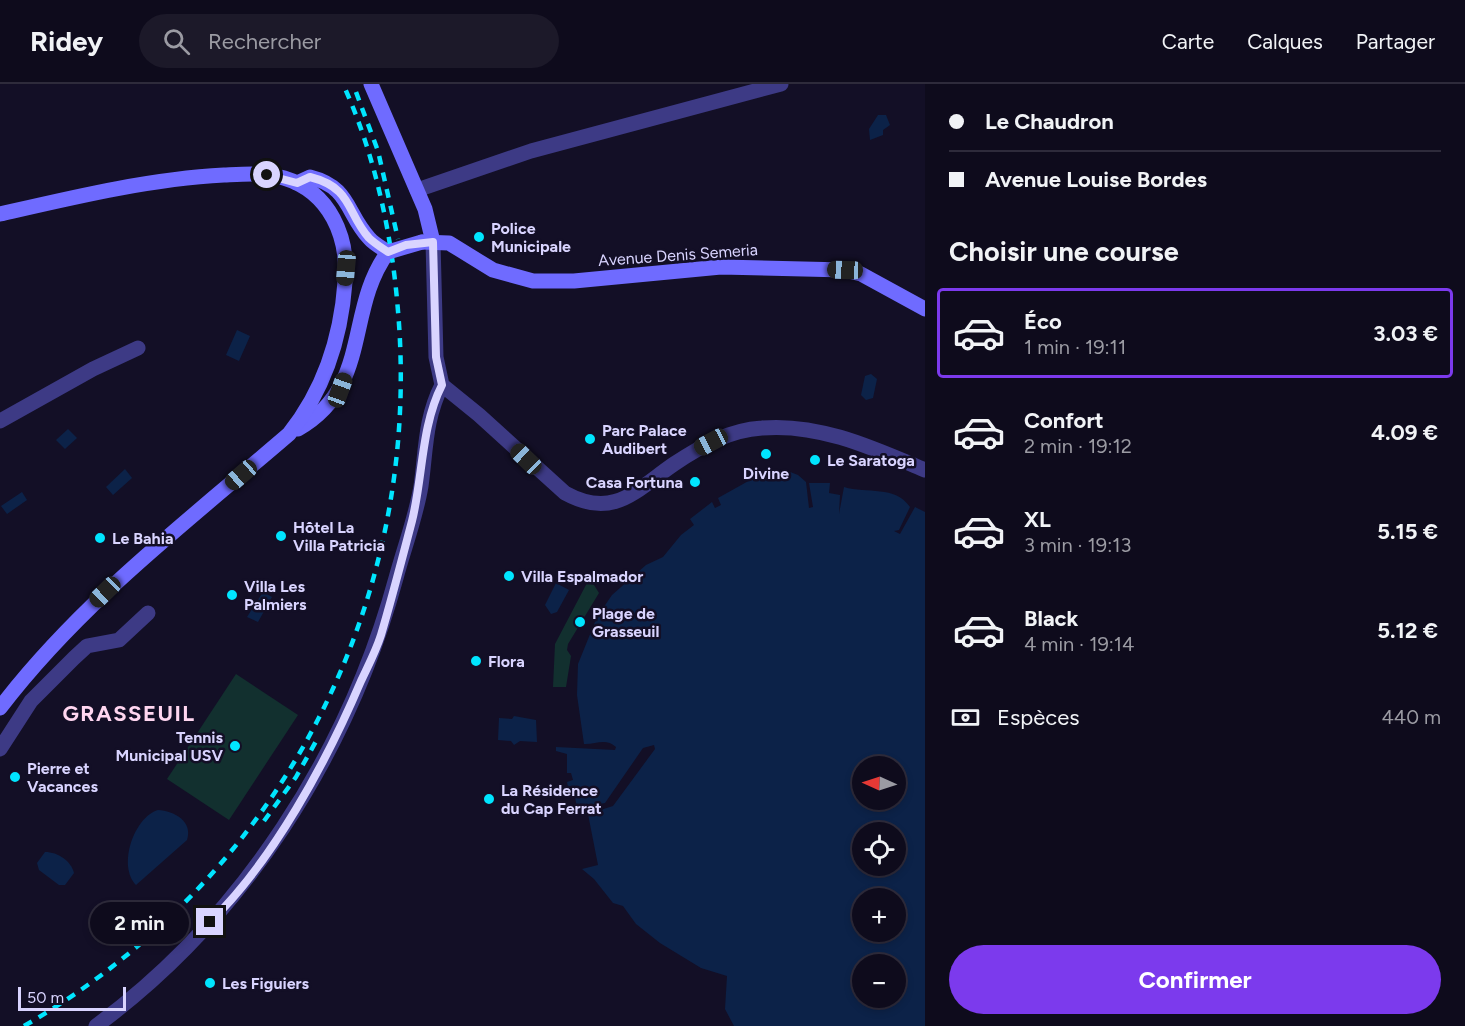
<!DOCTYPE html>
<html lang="fr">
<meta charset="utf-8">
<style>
:root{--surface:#0e0b1c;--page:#1c1929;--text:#f1f3f6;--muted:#9b9ba3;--line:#2e2b3b;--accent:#7c3aed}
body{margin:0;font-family:Figtree,sans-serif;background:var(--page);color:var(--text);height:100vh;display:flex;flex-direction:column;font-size:22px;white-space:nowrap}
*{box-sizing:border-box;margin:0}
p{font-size:20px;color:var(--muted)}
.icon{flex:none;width:33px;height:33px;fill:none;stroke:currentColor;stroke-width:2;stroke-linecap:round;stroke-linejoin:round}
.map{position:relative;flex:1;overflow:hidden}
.drawer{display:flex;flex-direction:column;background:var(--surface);width:540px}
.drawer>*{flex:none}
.guide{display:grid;align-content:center;height:132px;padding:0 24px;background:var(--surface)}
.needle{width:39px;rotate:273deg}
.controls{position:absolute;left:852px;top:672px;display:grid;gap:12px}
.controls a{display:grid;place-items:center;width:54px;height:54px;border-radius:50%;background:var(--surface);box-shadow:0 3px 9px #0003,0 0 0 2px var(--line);font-size:30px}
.scale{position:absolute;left:18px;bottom:15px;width:108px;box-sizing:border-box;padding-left:6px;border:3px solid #d9d4ff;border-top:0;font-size:16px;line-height:21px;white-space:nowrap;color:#d9d4ff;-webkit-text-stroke:4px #130f26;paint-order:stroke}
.end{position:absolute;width:27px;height:27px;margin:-14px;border:8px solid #d9d4ff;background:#111;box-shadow:0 0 0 3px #111}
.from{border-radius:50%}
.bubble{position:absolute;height:42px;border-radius:21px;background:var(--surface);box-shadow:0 3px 9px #0003,0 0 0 2px var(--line);font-size:20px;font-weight:700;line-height:42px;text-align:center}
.car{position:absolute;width:18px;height:36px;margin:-18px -9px;border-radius:8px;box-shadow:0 0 4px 2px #0007;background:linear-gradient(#222 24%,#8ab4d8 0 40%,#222 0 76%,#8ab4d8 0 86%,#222 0)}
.guide b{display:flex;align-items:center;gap:21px;height:57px;font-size:22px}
.guide b+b{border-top:2px solid var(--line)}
.guide i{width:15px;height:15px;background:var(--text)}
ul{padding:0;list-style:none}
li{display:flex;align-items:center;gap:18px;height:90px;margin:0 12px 9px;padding:0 12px;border:3px solid transparent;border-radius:6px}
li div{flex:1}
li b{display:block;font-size:22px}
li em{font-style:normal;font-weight:700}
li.selected{border-color:var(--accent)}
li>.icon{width:54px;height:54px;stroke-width:1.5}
h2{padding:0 24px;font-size:27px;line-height:72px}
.pay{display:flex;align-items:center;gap:15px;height:66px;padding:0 24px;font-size:22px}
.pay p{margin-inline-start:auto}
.primary-button{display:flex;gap:12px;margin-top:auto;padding:12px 24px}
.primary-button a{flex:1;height:69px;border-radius:36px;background:var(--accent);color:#fff;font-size:24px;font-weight:700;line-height:69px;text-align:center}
header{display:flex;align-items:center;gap:36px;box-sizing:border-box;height:84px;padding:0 30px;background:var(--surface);border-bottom:2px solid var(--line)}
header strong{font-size:28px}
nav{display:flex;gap:33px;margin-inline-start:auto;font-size:21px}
.search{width:420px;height:54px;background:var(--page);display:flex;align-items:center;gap:15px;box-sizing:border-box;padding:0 21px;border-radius:33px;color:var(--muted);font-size:22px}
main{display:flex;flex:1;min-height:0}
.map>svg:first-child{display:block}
.green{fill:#12302f}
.water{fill:#0c2248;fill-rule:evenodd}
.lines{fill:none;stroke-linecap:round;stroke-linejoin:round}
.minor{stroke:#3d3a85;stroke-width:15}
.tertiary{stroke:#3d3a85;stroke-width:15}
.secondary{stroke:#6f6bff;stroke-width:15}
.rail{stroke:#00e5ff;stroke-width:4.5;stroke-dasharray:9 8;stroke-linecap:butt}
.secondary-bridge{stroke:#6f6bff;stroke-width:15}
.route{stroke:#d9d4ff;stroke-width:8}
.poi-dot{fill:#00e5ff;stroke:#130f26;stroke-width:2}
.labels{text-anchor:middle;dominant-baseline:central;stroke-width:5;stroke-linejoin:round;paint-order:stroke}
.poi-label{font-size:16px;font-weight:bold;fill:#d9d4ff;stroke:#130f26;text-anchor:start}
.street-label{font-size:16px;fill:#d9d4ff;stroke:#130f26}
.district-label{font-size:22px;font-weight:bold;letter-spacing:1.5px;fill:#ffd6f0;stroke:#130f26}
</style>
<header>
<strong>Ridey</strong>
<div class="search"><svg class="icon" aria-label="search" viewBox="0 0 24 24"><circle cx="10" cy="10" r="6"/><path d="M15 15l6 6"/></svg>Rechercher</div>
<nav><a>Carte</a><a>Calques</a><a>Partager</a></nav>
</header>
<main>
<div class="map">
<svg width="925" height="942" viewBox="0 0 925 942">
<rect width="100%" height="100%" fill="#130f26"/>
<g class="green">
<path d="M587,499L594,501L599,509L568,560L567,566L571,572L566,603H553L555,560Z"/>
<path d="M236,590L298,631L229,736L167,695Z"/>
</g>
<g class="water">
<path d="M878,31H886L890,41L883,46V51L870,56L869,45Z"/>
<path d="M237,246L250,252L239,277L226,271Z"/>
<path d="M871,290L877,295L873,314L866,316L861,311L865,292Z"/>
<path d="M68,345L77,354L65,365L56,356Z"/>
<path d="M125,385L132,394L113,411L106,403Z"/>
<path d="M785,386L798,391L806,398L809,424L813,423L809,399H830L829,409L840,411L839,430L844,403C867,410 895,401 910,423L899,446L894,447L900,450L915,423L925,428V942H734L725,925L727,892L701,884L660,859L636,840L623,822L613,819L594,795L582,785L598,781L588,730L613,722L655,665L654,661L643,664L605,719L577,724L573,702L568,703L567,698L573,696L571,689H567V670L556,667V663L615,666L616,663C606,653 594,661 584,660L577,611L578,580L597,533L612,511L646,481L663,473L681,451L694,441L690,435L712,418L715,424L721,421L718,414L752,395L781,387L783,396H786ZM862,682H896V716H862ZM862,748H896V782H862ZM862,814H896V848H862ZM862,880H896V914H862Z"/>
<path d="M22,408L27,416L7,430L1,422Z"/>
<path d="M556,499L569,506L557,528L551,530L545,521Z"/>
<path d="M263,508L272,513L258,538L247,533Z"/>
<path d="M514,632L536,636L537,658L520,657L514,661L511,657L498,656L499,634L512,635Z"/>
<path d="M158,726C174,727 193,737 187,756L136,801C117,782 134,733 158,726Z"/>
<path d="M45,768C58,768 71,777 74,789L65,801H59L39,786L37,779Z"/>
</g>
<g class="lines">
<g class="minor">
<path d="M417,106L531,67L781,0"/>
<path d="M0,337L93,285L138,264"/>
<path d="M0,665L31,617L74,574L87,562L119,556L148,529"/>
<path d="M96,942C243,834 348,670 396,494C404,464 416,433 421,402C426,366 425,334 442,301"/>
</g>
<path class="tertiary" d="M433,158L436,273L442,301L479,331L565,409C614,436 636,406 674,380C701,362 729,346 762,344C819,339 873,364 925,386"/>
<g class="secondary">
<path d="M371,0L425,125L433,158"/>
<path d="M297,99L310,93C350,103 346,129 369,154C374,160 382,164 388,168C345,226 372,303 298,345"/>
<path d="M0,130C74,113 149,95 224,91C243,90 265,88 284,94C330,108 349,153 345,198C341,254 324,306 289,350C188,437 81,518 0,624"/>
<path d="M422,158L449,159L493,186L533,197H574L721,183L845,186L861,190L925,225"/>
</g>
<g class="rail">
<path d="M356,8L378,67L398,155"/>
<path d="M264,737L296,693L319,652"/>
<path d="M24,942C279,795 423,520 398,227C392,151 375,70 343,0"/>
</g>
<path class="secondary-bridge" d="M388,168L422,158"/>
</g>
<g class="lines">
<path class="route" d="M210,838C273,777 327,677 361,597C368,582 376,567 381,551C392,514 402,475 412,437C423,393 421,342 442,301L436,273L433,158L406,161L388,168C382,164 374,159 369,154C346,128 353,104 310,93L297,99L267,91"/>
</g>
<g class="poi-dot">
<circle cx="479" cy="153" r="6"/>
<circle cx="590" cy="355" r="6"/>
<circle cx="766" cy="370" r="6"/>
<circle cx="815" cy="376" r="6"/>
<circle cx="695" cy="398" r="6"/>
<circle cx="281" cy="452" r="6"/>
<circle cx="100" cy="454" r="6"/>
<circle cx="509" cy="492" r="6"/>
<circle cx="232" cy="511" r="6"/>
<circle cx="580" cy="538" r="6"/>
<circle cx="476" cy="577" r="6"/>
<circle cx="235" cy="662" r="6"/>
<circle cx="15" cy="693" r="6"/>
<circle cx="489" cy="715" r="6"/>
<circle cx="210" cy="899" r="6"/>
</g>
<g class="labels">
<g class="poi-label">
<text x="491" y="144">Police<tspan x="491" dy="18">Municipale</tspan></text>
<text x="602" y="346">Parc Palace<tspan x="602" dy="18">Audibert</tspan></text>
<text x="827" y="376">Le Saratoga</text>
<text x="766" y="389" text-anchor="middle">Divine</text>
<text x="683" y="398" text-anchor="end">Casa Fortuna</text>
<text x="293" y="443">Hôtel La<tspan x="293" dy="18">Villa Patricia</tspan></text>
<text x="112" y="454">Le Bahia</text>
<text x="521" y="492">Villa Espalmador</text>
<text x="244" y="502">Villa Les<tspan x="244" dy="18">Palmiers</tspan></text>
<text x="592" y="529">Plage de<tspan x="592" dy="18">Grasseuil</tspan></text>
<text x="488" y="577">Flora</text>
<text x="223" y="653" text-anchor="end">Tennis<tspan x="223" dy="18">Municipal USV</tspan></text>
<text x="27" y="684">Pierre et<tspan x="27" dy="18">Vacances</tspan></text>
<text x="501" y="706">La Résidence<tspan x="501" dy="18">du Cap Ferrat</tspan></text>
<text x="222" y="899">Les Figuiers</text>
</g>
<g class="street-label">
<text transform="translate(678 171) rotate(-4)">Avenue Denis Semeria</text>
</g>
<g class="district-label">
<text x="129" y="629">GRASSEUIL</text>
</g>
</g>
</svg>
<div class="controls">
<a><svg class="needle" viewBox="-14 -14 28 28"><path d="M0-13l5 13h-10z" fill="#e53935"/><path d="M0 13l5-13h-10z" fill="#9b9ba3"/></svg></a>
<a><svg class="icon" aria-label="locate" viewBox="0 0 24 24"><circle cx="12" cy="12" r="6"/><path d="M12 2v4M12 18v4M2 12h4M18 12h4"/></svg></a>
<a>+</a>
<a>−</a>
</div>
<div class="scale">50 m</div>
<i class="end from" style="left:267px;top:91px"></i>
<i class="end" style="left:210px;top:838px"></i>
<div class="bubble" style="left:90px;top:818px;width:99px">2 min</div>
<i class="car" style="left:346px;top:184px;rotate:185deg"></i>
<i class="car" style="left:845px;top:186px;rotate:272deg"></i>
<i class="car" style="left:340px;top:306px;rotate:20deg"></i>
<i class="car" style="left:711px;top:358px;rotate:242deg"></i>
<i class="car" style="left:526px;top:375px;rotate:314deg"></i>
<i class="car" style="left:241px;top:391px;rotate:229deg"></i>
<i class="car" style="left:105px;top:508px;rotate:226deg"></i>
</div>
<section class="drawer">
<div class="guide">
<b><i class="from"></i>Le Chaudron</b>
<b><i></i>Avenue Louise Bordes</b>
</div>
<h2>Choisir une course</h2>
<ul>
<li class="selected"><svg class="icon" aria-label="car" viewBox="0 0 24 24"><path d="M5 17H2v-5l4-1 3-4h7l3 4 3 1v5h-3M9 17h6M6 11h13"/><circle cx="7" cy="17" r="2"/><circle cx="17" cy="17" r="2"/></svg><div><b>Éco</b><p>1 min · 19:11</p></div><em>3.03 €</em></li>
<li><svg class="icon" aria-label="car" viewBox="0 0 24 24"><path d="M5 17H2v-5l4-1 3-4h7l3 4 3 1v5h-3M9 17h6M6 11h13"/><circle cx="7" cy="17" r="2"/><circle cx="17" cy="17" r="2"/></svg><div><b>Confort</b><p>2 min · 19:12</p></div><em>4.09 €</em></li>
<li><svg class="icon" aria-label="car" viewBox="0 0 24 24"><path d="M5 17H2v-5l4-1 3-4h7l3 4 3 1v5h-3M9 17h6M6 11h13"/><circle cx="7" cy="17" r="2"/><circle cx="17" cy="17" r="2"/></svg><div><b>XL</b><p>3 min · 19:13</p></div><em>5.15 €</em></li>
<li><svg class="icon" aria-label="car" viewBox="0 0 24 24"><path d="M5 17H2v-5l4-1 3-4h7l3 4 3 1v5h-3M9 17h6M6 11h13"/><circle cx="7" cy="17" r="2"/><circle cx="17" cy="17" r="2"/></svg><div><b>Black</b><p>4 min · 19:14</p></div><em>5.12 €</em></li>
</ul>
<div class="pay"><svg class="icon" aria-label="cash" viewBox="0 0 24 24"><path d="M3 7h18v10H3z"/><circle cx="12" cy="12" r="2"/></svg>Espèces<p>440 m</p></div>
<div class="primary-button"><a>Confirmer</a></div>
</section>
</main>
